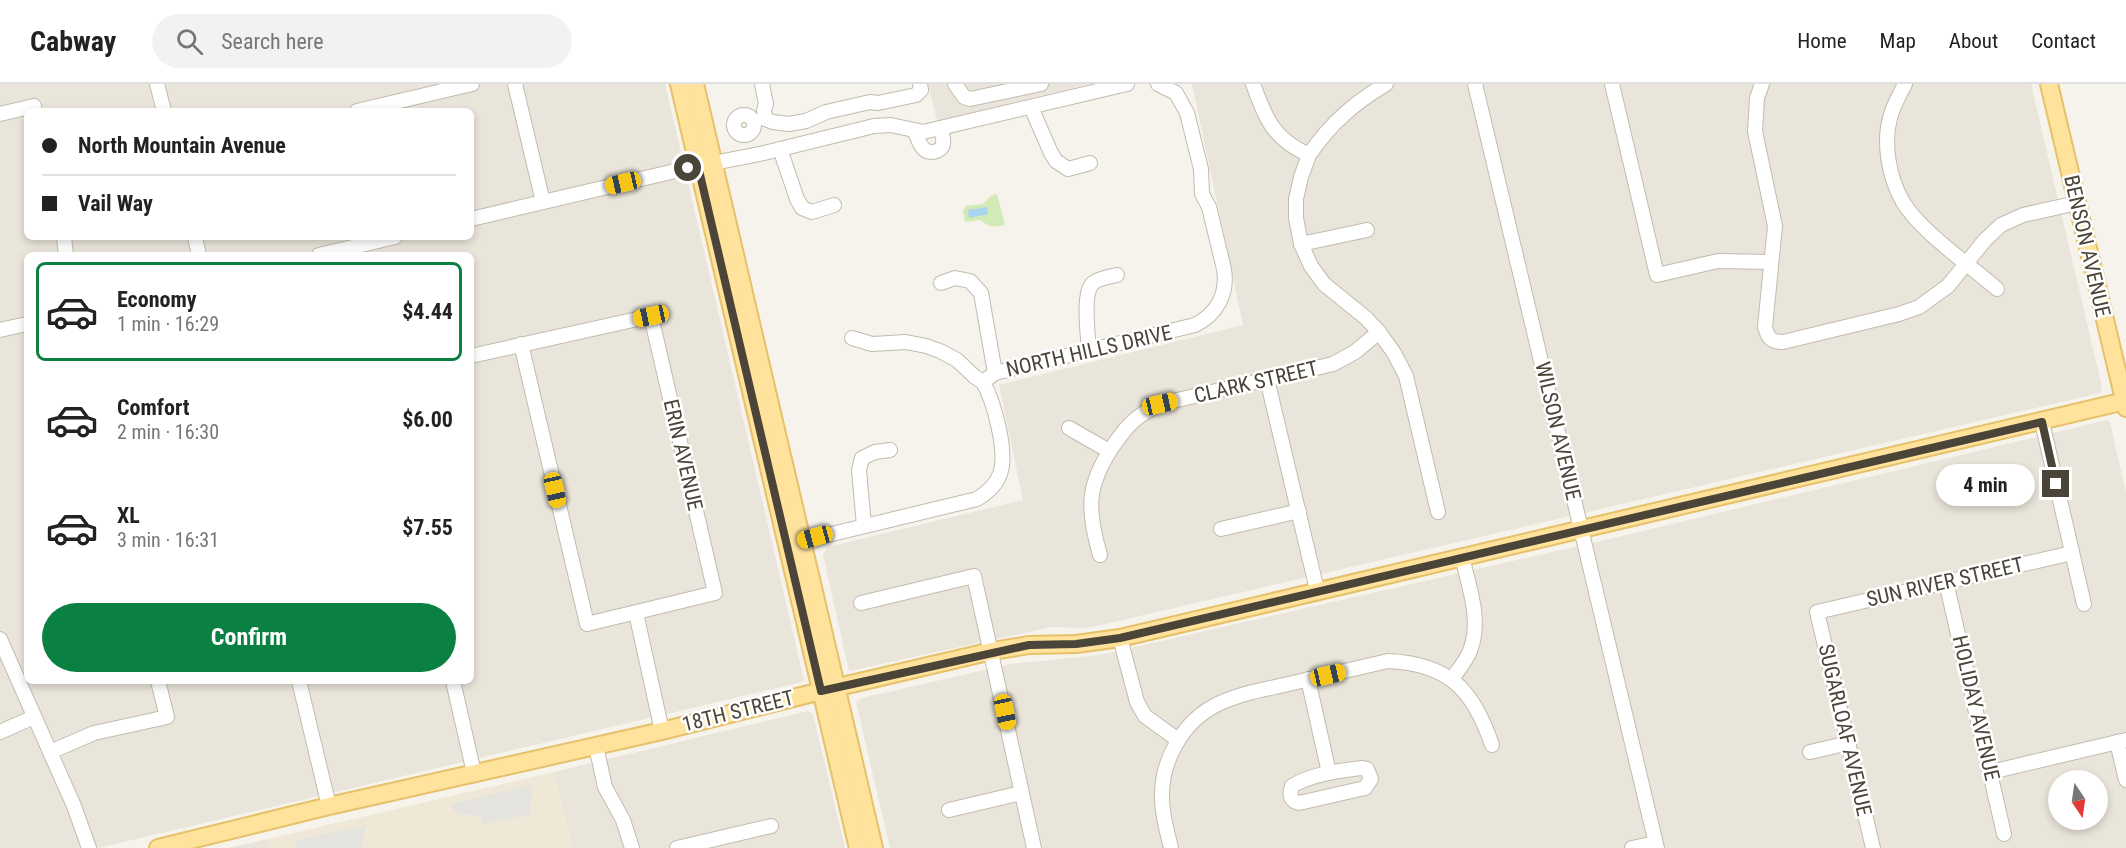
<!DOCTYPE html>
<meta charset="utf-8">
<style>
:root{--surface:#fff;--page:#f2f2f2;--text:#222;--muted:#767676;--line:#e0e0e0;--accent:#0b8043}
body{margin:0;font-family:"Roboto Condensed",sans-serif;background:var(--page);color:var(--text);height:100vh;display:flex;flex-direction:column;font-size:22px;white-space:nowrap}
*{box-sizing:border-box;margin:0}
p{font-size:20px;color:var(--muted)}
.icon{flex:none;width:33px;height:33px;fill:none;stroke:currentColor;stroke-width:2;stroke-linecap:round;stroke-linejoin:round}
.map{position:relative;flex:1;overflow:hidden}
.sheet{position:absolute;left:24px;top:168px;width:450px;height:432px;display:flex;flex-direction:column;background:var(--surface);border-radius:9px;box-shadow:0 3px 9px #0003}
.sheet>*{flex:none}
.guide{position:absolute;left:24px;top:24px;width:450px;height:132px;border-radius:9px;box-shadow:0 3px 9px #0003;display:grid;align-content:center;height:132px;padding:0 18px;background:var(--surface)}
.needle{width:39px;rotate:167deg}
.fabs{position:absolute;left:2048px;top:686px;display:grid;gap:12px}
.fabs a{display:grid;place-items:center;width:60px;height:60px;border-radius:50%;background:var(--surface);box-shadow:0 3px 9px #0003;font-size:30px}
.end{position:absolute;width:27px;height:27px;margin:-14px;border:8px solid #4b4439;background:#fff;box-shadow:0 0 0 3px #fff}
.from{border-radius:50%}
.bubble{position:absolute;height:42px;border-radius:21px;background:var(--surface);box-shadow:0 3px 9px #0003;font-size:20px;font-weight:700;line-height:42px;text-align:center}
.car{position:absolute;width:18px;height:36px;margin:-18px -9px;border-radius:8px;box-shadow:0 0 4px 2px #0007;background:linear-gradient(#f5c518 24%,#345 0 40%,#f5c518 0 76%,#345 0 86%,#f5c518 0)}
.guide b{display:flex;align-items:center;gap:21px;height:57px;font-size:22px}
.guide b+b{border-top:2px solid var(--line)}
.guide i{width:15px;height:15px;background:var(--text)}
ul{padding:10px 0 0;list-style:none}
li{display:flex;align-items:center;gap:18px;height:99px;margin:0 12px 9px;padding:0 6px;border:3px solid transparent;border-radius:9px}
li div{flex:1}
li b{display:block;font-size:22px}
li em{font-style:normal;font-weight:700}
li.current{border-color:var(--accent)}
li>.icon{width:54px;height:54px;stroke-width:1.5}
.action{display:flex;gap:12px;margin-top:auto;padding:12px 18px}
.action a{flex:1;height:69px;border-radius:36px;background:var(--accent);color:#fff;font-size:24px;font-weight:700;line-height:69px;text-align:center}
header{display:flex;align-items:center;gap:36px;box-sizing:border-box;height:84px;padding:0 30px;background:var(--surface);border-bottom:2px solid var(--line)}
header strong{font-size:28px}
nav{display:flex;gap:33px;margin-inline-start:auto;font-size:21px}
.search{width:420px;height:54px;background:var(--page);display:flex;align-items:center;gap:15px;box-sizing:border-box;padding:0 21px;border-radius:33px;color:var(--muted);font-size:22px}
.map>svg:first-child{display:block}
.residential{fill:#eae5da;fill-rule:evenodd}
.education{fill:#efe8d6}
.green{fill:#d2eab5}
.parking{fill:#e5e3e0}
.water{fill:#a9d4f2}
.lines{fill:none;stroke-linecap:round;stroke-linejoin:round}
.minor-casing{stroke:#c2bbae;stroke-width:16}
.major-casing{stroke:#e6c16a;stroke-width:20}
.minor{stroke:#fff;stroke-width:14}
.major{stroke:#ffe39c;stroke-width:16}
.route{stroke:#4b4439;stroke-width:8}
.labels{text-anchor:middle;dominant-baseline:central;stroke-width:5;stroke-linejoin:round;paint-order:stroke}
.street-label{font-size:21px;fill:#4b4439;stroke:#fff}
</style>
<header>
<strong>Cabway</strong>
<div class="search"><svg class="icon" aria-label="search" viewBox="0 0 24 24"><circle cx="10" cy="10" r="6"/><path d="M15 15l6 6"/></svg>Search here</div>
<nav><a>Home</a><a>Map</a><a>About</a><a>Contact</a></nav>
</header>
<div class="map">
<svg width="2126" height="764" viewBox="0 0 2126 764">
<rect width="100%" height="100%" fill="#f6f3ec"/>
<g class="residential">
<path d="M0,0H665L804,596L802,598L98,764H0ZM27,27H471V153H27ZM27,171H471V597H27Z"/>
<path d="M928,0H1089L937,37Z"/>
<path d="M1192,0H2031L2102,303L2100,309L1088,544L1052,543L849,587L823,470L828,463L1023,416L999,301L1243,241Z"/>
<path d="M2107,336L2110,339L2126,408V764H890L856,618L862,614L1011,580L1100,571L1601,457ZM2058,696H2097V735H2058Z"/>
<path d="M808,627L813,630L845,764H572L554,688Z"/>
<path d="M268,755L270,764H228Z"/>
</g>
<path class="education" d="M554,688L572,764H270L268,755Z"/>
<path class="green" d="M997,110L1005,141C995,143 989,144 981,136L965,138L963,127L966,122L983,120L992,111Z"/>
<g class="parking">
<path d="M532,701L530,730L482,741L480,733L454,728L452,720Z"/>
<path d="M366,741L361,764H296L295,757Z"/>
</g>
<path class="water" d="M987,123L988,130L969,134L968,126Z"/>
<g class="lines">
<defs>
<g id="minor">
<path d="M157,0L164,27"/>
<path d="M515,0L543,118"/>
<path d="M762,0L766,20L764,26L765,35"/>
<path d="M955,0L964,13L970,15L1041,0"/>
<path d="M1253,0C1266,35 1273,55 1309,71L1301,93L1296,115V134L1301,160L1311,182L1324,200L1366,234L1379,248L1394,269L1406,292L1438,428"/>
<path d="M1475,0L1657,764"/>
<path d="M1612,0L1657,191L1718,177L1771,178"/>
<path d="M1762,0L1757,14L1755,47L1775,142L1765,243C1768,254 1771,258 1783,258L1899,230L1919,223L1948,202L1985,156L2001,141L2023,131L2077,119"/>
<path d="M1905,0C1900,10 1893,22 1890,34C1883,60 1889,94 1903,118C1920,147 1971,182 1997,205"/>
<path d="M1031,23L1051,69L1056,77L1068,85L1090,79"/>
<path d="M357,27L472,0"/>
<path d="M0,30L34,22L35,27"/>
<circle cx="744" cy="41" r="10"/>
<path d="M765,35L773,38L789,40L806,37L826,28L870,18L878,19L916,11L921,6L920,0"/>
<path d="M914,46C917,52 919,60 923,64C928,71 942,68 943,60C944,56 942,49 941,45"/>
<path d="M780,65L797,115L802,124L812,128L834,121"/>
<path d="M1309,71C1330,40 1354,19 1386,0"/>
<path d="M471,135L688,84L764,69L874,42L891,41L923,48L1127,0"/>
<path d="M64,153L66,171"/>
<path d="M195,153L199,171"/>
<path d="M1301,160L1367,146"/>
<path d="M319,171L395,153"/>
<path d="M941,199L955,194L970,197L981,209L995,289"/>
<path d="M0,246L27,240"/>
<path d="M852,254L872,260L906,258L926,262L940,267L957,276L975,293L983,298"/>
<path d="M1089,266C1088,251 1082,209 1093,199C1099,194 1109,193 1117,191"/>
<path d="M471,272L651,232L715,509L587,540L521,260"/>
<path d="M1267,295L1317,506"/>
<path d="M2042,338L2084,520"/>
<path d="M1069,344L1109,367"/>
<path d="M864,442L859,386L862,374L875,368L890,366"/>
<path d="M1221,445L1299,427"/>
<path d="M803,457L977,415C987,409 996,401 1000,390C1008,368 994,318 983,298L995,289L1195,241C1217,230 1228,210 1224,185L1209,123L1202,110L1201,85L1187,29L1176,9L1158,0"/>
<path d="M1100,471C1087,426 1086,402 1113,362C1128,340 1136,332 1160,320L1333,280L1355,268L1379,248"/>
<path d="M1946,498L2004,750"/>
<path d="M861,519L974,492L1034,764"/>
<path d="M636,529L662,647"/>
<path d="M1120,554L1137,618L1145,632L1178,656"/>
<path d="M0,555L74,722L89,764"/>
<path d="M1308,595L1329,689"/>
<path d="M1452,595C1458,586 1466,577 1470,567C1482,537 1469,503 1462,473"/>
<path d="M299,597L329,722"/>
<path d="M453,597L474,689"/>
<path d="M0,648L34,633"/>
<path d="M2117,658L2126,696"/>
<path d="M596,662L605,703L623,736L632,764"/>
<path d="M50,668L94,649L167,633L158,597"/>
<path d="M1810,668L1849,659"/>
<path d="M1361,684L1367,685L1371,695L1365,704L1299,719C1290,717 1289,710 1292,702C1312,690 1338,687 1361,684Z"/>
<path d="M1991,688L2126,656"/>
<path d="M949,726L1021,709"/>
<path d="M677,764L771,742"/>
<path d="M1171,764C1167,747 1162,731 1162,714C1161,676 1183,637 1218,620C1238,610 1262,606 1284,601C1319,593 1353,585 1388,577C1449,580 1473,605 1492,661"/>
<path d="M1632,764L1655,759"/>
<path d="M1873,764L1817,528L2072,469"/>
</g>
<g id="major">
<path d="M679,0L858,764"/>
<path d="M695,0L874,764"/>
<path d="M2049,0L2126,324"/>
<path d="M158,764L329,722L662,647L821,607L992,567L1029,561L1076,560L1120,554L2125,317"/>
</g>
</defs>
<use href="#minor" class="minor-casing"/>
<use href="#major" class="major-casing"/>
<use href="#minor" class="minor"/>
<use href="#major" class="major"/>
</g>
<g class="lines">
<path class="route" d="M688,84L698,82L821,607L1029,561L1076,560L1120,554L2042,338L2056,400"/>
</g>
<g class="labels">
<g class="street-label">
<text transform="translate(2087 162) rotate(77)">BENSON AVENUE</text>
<text transform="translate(1089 267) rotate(-13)">NORTH HILLS DRIVE</text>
<text transform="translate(1256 298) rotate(-13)">CLARK STREET</text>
<text transform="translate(1558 347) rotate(77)">WILSON AVENUE</text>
<text transform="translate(683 371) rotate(77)">ERIN AVENUE</text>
<text transform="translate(1945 498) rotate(-13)">SUN RIVER STREET</text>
<text transform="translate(1976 624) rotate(77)">HOLIDAY AVENUE</text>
<text transform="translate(738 627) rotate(-14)">18TH STREET</text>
<text transform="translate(1845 646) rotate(77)">SUGARLOAF AVENUE</text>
</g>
</g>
</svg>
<div class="fabs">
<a><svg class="needle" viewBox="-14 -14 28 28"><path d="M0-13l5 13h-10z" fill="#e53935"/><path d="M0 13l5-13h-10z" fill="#767676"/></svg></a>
</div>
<i class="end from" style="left:688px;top:84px"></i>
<i class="end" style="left:2056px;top:400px"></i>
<div class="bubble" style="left:1936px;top:380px;width:99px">4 min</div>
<i class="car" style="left:623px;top:99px;rotate:257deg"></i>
<i class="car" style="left:651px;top:232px;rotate:258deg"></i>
<i class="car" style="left:1160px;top:320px;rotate:77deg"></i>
<i class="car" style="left:555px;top:406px;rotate:167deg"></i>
<i class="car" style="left:815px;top:453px;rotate:255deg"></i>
<i class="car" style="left:1328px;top:591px;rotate:77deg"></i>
<i class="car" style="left:1005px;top:628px;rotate:168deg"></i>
<div class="guide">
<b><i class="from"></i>North Mountain Avenue</b>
<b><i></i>Vail Way</b>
</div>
<section class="sheet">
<ul>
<li class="current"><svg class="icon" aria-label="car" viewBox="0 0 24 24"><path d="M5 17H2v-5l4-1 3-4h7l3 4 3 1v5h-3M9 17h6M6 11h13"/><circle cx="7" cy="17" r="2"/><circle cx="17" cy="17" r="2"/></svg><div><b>Economy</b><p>1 min · 16:29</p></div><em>$4.44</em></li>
<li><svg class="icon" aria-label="car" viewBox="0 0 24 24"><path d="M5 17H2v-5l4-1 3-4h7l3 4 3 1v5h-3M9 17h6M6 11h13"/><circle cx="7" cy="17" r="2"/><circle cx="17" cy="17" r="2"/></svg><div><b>Comfort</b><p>2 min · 16:30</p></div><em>$6.00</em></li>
<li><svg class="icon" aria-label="car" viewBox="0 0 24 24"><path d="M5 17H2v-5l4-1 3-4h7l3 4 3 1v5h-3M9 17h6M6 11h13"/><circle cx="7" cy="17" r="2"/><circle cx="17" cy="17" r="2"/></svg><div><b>XL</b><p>3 min · 16:31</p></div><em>$7.55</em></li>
</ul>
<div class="action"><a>Confirm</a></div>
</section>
</div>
